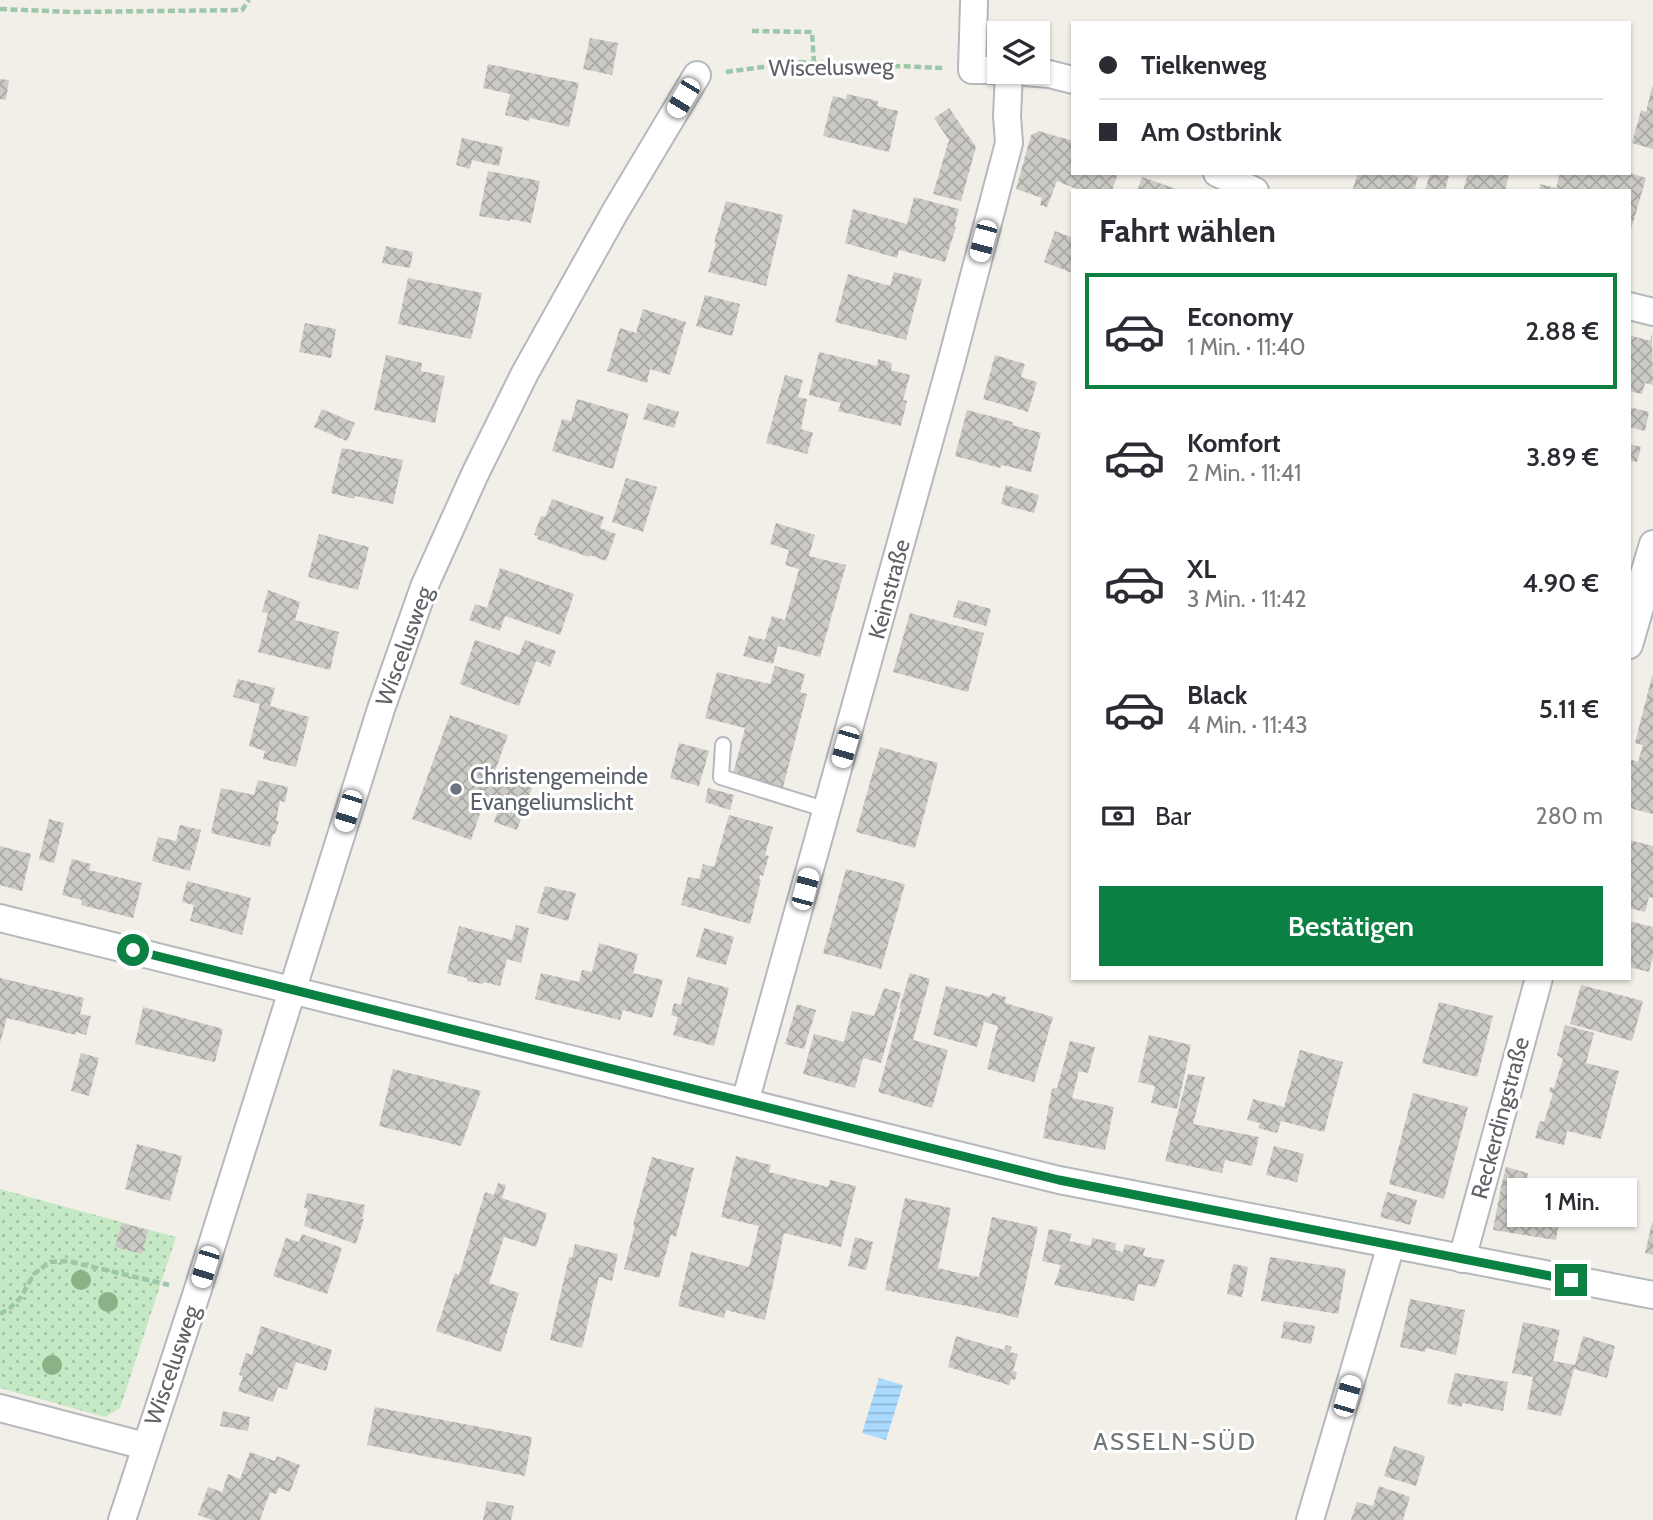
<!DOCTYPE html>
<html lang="de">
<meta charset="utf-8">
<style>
:root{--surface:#fff;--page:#f2f2f3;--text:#2b2b33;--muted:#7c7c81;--line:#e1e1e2;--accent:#0b8043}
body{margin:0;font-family:Cabin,sans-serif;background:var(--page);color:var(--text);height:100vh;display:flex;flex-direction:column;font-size:26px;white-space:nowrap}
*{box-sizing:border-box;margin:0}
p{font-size:23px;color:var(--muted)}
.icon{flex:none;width:38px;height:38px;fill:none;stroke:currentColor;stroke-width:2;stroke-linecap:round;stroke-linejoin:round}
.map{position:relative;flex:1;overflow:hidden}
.details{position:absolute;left:1071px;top:189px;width:560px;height:791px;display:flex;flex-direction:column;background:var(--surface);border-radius:0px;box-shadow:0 2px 5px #0004}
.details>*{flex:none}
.banner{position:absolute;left:1071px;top:21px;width:560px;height:154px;border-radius:0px;box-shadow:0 2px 5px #0004;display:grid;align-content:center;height:154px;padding:0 28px;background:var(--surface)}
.buttons{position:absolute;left:987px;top:21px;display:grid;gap:14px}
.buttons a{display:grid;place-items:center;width:63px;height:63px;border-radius:0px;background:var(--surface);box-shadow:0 2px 5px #0004;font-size:35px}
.end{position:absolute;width:32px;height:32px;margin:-16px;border:9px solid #0b8043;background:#fff;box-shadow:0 0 0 4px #fff}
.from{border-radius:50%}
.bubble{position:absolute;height:49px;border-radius:0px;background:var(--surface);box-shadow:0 2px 5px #0004;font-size:23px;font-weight:600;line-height:49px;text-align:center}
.car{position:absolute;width:21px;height:42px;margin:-21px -10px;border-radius:9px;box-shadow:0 0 5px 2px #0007;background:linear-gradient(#fff 24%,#345 0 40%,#fff 0 76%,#345 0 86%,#fff 0)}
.banner b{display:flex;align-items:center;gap:24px;height:66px;font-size:26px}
.banner b+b{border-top:2px solid var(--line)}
.banner i{width:18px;height:18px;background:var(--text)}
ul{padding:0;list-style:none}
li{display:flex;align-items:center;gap:21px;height:116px;margin:0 14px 10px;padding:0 14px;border:4px solid transparent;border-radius:0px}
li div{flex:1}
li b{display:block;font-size:26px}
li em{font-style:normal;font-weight:600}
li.active{border-color:var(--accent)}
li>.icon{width:63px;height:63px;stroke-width:1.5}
h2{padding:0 28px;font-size:32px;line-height:84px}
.pay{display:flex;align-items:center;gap:18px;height:77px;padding:0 28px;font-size:26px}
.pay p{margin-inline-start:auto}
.action{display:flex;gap:14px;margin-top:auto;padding:14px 28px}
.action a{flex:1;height:80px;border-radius:0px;background:var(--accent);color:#fff;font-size:28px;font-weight:600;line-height:80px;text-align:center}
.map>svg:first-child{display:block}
.park{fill:url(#park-dots)}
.water{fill:url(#water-rules)}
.building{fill:url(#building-cross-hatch)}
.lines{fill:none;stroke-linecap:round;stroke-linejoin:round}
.service-casing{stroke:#b5b8bc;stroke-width:18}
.minor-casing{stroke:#b5b8bc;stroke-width:30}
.path{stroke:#9cc7a9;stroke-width:4.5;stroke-dasharray:7 3.5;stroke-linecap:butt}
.service{stroke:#fff;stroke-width:14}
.minor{stroke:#fff;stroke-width:26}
.tree{fill:#89b387}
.route{stroke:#0b8043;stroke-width:9}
.worship-dot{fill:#6b7280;stroke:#fff;stroke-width:2.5}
.labels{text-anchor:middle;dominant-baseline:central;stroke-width:6;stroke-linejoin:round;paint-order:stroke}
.street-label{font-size:23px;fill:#5f6368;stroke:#fff}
.worship-label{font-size:23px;fill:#5b616d;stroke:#fff;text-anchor:start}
.neighbourhood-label{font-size:24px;letter-spacing:2px;fill:#70757a;stroke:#fff}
</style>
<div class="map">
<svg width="1653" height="1520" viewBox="0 0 1653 1520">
<defs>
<pattern id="park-dots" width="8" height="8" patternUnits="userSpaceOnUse" patternTransform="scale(1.75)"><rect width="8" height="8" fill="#c5e8c5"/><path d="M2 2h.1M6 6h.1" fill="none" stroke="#a3c0a4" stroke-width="1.8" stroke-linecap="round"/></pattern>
<pattern id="water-rules" width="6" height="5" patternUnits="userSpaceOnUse" patternTransform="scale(1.75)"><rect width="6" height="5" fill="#aadaff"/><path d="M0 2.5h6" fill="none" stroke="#8eb4d2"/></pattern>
<pattern id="building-cross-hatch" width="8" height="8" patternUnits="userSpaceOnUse" patternTransform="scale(1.75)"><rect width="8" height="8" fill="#cccac5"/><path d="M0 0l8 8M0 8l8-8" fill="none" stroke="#a9a8a4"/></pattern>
</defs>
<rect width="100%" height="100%" fill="#f1efe8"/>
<path class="park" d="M0,1189L176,1237L120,1408L105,1417L0,1388Z"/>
<path class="water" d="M879,1378L903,1385L886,1440L862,1433Z"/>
<g class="building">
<path d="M590,38L618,43L612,75L583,69Z"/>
<path d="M488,64L579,83L569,127L530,118L529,121L505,115L510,94L483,88Z"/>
<path d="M0,79L9,80L6,100L0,99Z"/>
<path d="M1652,87H1653V149L1632,143L1641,110L1646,112Z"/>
<path d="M847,94L878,101L877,106L898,111L889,152L823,136L833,96L846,99Z"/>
<path d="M949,108L976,147L961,201L933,194L949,140L934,118Z"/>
<path d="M1039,131L1073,141V173H1118L1112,191H1081L1057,181L1047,207L1040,205L1042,198L1016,189L1031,135Z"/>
<path d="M462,138L503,147L499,166L472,160L470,169L456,165Z"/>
<path d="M488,171L540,181L531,223L511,219L510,221L479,216Z"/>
<path d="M1358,173H1405L1418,177L1414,191H1352Z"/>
<path d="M1430,173H1441L1449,176L1445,191H1425Z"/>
<path d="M1468,173H1506L1509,174L1505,191H1463Z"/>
<path d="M1560,173H1630L1646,178L1630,233L1629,191H1539L1540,184L1556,188Z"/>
<path d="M1142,177L1179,190V191H1137Z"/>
<path d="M914,197L959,209L954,227H956L945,262L899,250L897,258L845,243L853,209L907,224Z"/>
<path d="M726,201L783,215L766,286L708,272L716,243H714Z"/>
<path d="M1055,231L1073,238L1072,273L1044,262Z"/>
<path d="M386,246L413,252L410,268L382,263Z"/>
<path d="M894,272L922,279L906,340L835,322L848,274L890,286Z"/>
<path d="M408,278L482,293L471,339L398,324Z"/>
<path d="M705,295L740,304L732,336L696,326Z"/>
<path d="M643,309L686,322L670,375L650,369L647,383L607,371L620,328L636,333Z"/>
<path d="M305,323L336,329L331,358L299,352Z"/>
<path d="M1652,334L1653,385L1645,383L1642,394L1629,391V335L1650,341Z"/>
<path d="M819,352L877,366L878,359L892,363L891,370L910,375L903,400L907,401L901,426L838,411L841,403L809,395Z"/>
<path d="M386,355L422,363L421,371L445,376L435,423L374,410Z"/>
<path d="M995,355L1025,364L1021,377L1037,382L1028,412L983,399Z"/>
<path d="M785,375L803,380L798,397L807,399L801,429L813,433L807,454L766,443Z"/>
<path d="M577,399L629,414L613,469L552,451L562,419L571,421Z"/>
<path d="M648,403L679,412L674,428L643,419Z"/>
<path d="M1629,407L1649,412L1645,431L1629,427Z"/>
<path d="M322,409L355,423L347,441L314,427Z"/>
<path d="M967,410L1013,422L1012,425L1041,433L1031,472L1002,465L1000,468L955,456Z"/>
<path d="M1629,444L1641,447L1637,462L1629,461Z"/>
<path d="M342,448L403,460L393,504L355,496L354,499L331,493Z"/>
<path d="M626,478L657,487L643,532L612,522Z"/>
<path d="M1006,485L1039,495L1034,513L1001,504Z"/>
<path d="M552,499L604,517L600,528L616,534L606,561L590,555L589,557L537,539L538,536L534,535L541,516L545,517Z"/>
<path d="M776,523L815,535L809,556L846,565L820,657L778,646L773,664L743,656L749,636L765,640L772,616L785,620L799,569L785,565L789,550L770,544Z"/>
<path d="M319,534L369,547L358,590L308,577Z"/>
<path d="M500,568L574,594L560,635L505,616L500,631L469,620L475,604L487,608Z"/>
<path d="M268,590L300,602L295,620L339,632L330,670L258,652L268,613L262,612Z"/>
<path d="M958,600L991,609L986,626L953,617Z"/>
<path d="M910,613L984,633L968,692L893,672Z"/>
<path d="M475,640L519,655L525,640L556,651L550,667L536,661L519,706L460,684Z"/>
<path d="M775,666L805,674L800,692L807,694L783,787L733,774L745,728L705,718L717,672L770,684Z"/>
<path d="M1652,676H1653V814L1629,808V759L1638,762L1643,745L1635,743Z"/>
<path d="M238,679L275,688L270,706L309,717L296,767L263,759L265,751L249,746L260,704L233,697Z"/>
<path d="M450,715L508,735L494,774L532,788L517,830L494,822L498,810L483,805L471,840L412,819Z"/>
<path d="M679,743L709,751L699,786L670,778Z"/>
<path d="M880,747L938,763L915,848L856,832Z"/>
<path d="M258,780L288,787L285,802L280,801L276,821H279L275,834H273L270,847L211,833L221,788L254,795Z"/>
<path d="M708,788L734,795L730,810L705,802Z"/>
<path d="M729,815L773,827L765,855L769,856L763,876L760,875L759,879L761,880L750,924L681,905L688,877L699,879L703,864L714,867Z"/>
<path d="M49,819L64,823L54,863L39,859Z"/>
<path d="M180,825L201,830L190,871L152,861L158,837L176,841Z"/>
<path d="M1629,840L1653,846V898L1649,897L1645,912L1629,908Z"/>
<path d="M0,846L31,854L22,891L0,885Z"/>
<path d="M72,859L91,864L89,870L142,883L133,918L81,905L82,900L62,895Z"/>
<path d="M846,869L905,884L881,969L823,953Z"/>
<path d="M187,881L251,898L242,935L190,921L194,905L182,902Z"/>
<path d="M545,886L576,893L568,921L537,913Z"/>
<path d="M1629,921L1653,927V956L1649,972L1629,967Z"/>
<path d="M516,925L529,928L521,963L507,959L500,986L484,982L483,984L467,981V978L447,973L459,926L512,940Z"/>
<path d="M704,928L734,937L726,965L696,957Z"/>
<path d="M599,943L638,954L633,973L663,980L652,1018L623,1010L620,1020L535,999L541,973L579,982L582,970L592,972Z"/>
<path d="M910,973L930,979L913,1040L948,1050L932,1108L878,1092L901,1009H899Z"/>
<path d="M688,977L729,988L714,1046L673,1035L678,1017L671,1015L674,1003L681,1005Z"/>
<path d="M0,978L84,998L80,1014L91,1016L86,1035L76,1032V1035L7,1018L0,1043Z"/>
<path d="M1581,985L1643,1001L1632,1041L1570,1024Z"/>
<path d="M946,986L990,997L992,993L1006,997L1005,1003L1053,1017L1034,1082L987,1069L998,1026L984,1022L977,1047L933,1035Z"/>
<path d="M884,988L901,993L881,1063L863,1058L855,1088L803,1074L814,1034L844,1042L852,1011L874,1016Z"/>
<path d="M1439,1002L1493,1016L1477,1077L1422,1063Z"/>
<path d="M797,1004L816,1010L804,1049L785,1044Z"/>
<path d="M143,1007L223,1029L215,1062L135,1044Z"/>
<path d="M1565,1025L1594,1033L1586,1063L1619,1071L1601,1139L1567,1131L1564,1145L1535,1138L1539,1123L1541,1121L1544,1122L1553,1093L1549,1092L1550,1087L1554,1088L1563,1059L1557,1055Z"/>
<path d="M1149,1035L1191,1045L1177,1109L1151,1103L1155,1086L1138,1082Z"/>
<path d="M1070,1041L1095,1047L1088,1073L1079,1071L1072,1098L1114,1107L1105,1150L1043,1138L1052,1089L1057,1088Z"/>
<path d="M1300,1050L1343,1062L1324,1132L1281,1121L1277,1133L1258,1128L1260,1123L1247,1120L1253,1099L1284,1107Z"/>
<path d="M81,1053L99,1058L89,1096L71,1091Z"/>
<path d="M393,1069L481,1091L461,1146L379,1126Z"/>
<path d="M1188,1074L1205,1077L1193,1124L1259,1137L1252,1166L1225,1160L1222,1173L1165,1161Z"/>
<path d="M1413,1093L1468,1107L1444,1199L1389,1184Z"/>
<path d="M137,1144L182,1156L170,1201L125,1189Z"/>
<path d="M1274,1146L1304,1154L1297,1182L1266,1175Z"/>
<path d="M736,1156L771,1165L769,1172L828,1187L830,1180L856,1186L841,1247L784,1233L765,1320L726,1310L724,1318L678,1306L691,1252L749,1267L759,1226L721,1217Z"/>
<path d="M652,1157L694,1168L676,1237L671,1235L659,1278L624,1269L635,1226L633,1225Z"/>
<path d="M1506,1167L1528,1173L1524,1191L1563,1198L1556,1240L1493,1230L1501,1187Z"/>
<path d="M498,1183L506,1185L502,1198L547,1213L536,1247L504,1237L489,1283L519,1293L501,1352L436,1331L455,1273L459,1275L485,1192L494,1195Z"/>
<path d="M1387,1192L1417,1200L1410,1225L1380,1217Z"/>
<path d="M307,1193L365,1205L362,1219H364L356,1244L304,1226L308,1209L304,1208Z"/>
<path d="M905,1198L951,1208L938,1268L958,1273L979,1277L992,1217L1038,1227L1018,1318L972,1307L885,1290Z"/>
<path d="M122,1223L148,1230L142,1254L115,1247Z"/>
<path d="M1652,1223H1653V1255L1645,1253Z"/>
<path d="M1049,1229L1072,1234L1069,1241L1091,1246L1092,1238L1116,1243L1115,1250L1123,1252L1125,1244L1145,1248L1143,1256L1165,1260L1155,1287L1138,1284L1134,1301L1054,1285L1061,1265L1042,1261Z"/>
<path d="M302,1234L342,1248L327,1294L273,1276L286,1238L299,1242Z"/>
<path d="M855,1237L873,1242L866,1270L848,1266Z"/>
<path d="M575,1244L618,1254L612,1281L599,1277L582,1348L550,1340L569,1257L572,1258Z"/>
<path d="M1270,1257L1346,1269L1338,1314L1261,1301Z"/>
<path d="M1233,1264L1248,1267L1242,1297L1227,1294Z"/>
<path d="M1410,1299L1465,1310L1456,1355L1426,1348L1425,1352L1400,1347Z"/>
<path d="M1284,1321L1315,1326L1311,1344L1281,1338Z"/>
<path d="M1523,1322L1560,1330L1553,1361L1575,1365L1583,1336L1615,1346L1607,1378L1574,1369L1561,1416L1527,1409L1533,1377L1512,1373Z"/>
<path d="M261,1326L332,1350L326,1371L296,1362L287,1390L278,1387L273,1402L238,1391L243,1376L239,1375L246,1353L252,1355Z"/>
<path d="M956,1336L1004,1350L1006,1345L1012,1347L1010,1352L1018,1354L1013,1371L1017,1372L1015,1380L1011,1379L1009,1385L948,1367Z"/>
<path d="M1455,1373L1508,1382L1503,1411L1463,1403L1461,1407L1447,1403Z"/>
<path d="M375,1407L532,1437L525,1476L367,1445Z"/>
<path d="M223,1411L250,1417L248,1431L220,1426Z"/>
<path d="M1394,1446L1425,1456L1416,1486L1384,1476Z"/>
<path d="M250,1452L275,1461L277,1456L300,1465L290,1492L279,1488L276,1494L270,1492L260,1520H212L198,1515L208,1487L222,1492L228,1474L240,1479Z"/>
<path d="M1379,1486L1410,1497L1403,1520H1351L1357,1502L1373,1506Z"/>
<path d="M487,1501L514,1506L511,1520H483Z"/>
</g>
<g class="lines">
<defs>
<path id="service" d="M723,745L721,777L827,810"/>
<g id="minor">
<path d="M974,3L972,70H999"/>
<path d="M1025,72L1049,74L1073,80"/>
<path d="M1217,173L1255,191"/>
<path d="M1629,306L1653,312"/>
<path d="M1629,645L1641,604L1644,574L1653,544"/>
<path d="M0,918L1059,1180L1653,1295"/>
<path d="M745,1102L951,363L1009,143L1007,116L1009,72"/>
<path d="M1462,1259L1539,978"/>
<path d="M0,1408L145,1446"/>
<path d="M122,1520L197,1292L381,709L424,587L475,474L525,373L615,212L697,75"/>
<path d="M1310,1520L1391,1245"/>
</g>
</defs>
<use href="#service" class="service-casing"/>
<use href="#minor" class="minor-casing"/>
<g class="path">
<path d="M0,9L73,12L242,10L249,0"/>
<path d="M752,31L812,32L814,63"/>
<path d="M726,72L800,62L944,68"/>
<path d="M0,1314L10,1308L21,1297L34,1274L50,1262L68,1261L169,1285"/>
</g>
<use href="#service" class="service"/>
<use href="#minor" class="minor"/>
</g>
<g class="tree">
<circle cx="81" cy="1280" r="10"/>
<circle cx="108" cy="1302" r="10"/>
<circle cx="52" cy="1365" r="10"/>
</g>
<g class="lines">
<path class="route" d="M133,950L1059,1180L1571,1280"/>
</g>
<circle class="worship-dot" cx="456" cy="789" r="7"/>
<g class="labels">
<g class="street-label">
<text transform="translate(831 67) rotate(-1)">Wiscelusweg</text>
<text transform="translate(889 589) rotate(-75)">Keinstraße</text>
<text transform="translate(404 646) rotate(-70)">Wiscelusweg</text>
<text transform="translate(1500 1118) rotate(-75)">Reckerdingstraße</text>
<text transform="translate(172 1365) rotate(-71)">Wiscelusweg</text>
</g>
<g class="worship-label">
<text x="470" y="776">Christengemeinde<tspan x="470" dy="26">Evangeliumslicht</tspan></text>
</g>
<g class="neighbourhood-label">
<text x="1175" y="1441">ASSELN-SÜD</text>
</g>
</g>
</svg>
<div class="buttons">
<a><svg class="icon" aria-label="layers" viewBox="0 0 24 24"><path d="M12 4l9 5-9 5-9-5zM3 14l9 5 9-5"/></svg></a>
</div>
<i class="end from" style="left:133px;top:950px"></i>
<i class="end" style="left:1571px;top:1280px"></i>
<div class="bubble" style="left:1507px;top:1178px;width:130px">1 Min.</div>
<i class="car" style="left:683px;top:98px;rotate:211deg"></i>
<i class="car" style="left:983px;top:241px;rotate:195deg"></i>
<i class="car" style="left:845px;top:747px;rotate:196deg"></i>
<i class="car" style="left:348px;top:811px;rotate:197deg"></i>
<i class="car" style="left:805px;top:889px;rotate:15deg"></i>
<i class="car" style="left:205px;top:1267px;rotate:197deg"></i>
<i class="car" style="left:1347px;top:1396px;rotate:16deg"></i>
<div class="banner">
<b><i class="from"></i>Tielkenweg</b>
<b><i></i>Am Ostbrink</b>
</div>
<section class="details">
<h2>Fahrt wählen</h2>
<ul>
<li class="active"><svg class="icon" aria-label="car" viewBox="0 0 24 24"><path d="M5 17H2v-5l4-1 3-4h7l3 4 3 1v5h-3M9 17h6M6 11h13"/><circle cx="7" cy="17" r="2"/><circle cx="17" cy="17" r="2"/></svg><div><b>Economy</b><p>1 Min. · 11:40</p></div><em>2.88 €</em></li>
<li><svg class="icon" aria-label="car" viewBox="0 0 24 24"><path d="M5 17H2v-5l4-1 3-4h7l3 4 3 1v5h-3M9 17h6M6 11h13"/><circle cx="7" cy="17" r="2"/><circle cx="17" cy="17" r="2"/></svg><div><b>Komfort</b><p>2 Min. · 11:41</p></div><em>3.89 €</em></li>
<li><svg class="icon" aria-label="car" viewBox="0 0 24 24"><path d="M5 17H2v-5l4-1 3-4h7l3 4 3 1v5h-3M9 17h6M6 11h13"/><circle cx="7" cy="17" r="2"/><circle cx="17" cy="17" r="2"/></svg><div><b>XL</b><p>3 Min. · 11:42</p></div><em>4.90 €</em></li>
<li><svg class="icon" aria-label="car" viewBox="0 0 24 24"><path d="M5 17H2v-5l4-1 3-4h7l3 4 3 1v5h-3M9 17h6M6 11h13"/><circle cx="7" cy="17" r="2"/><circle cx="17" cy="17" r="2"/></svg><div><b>Black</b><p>4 Min. · 11:43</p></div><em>5.11 €</em></li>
</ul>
<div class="pay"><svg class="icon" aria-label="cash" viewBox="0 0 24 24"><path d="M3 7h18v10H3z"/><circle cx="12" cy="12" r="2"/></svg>Bar<p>280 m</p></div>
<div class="action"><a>Bestätigen</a></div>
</section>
</div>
